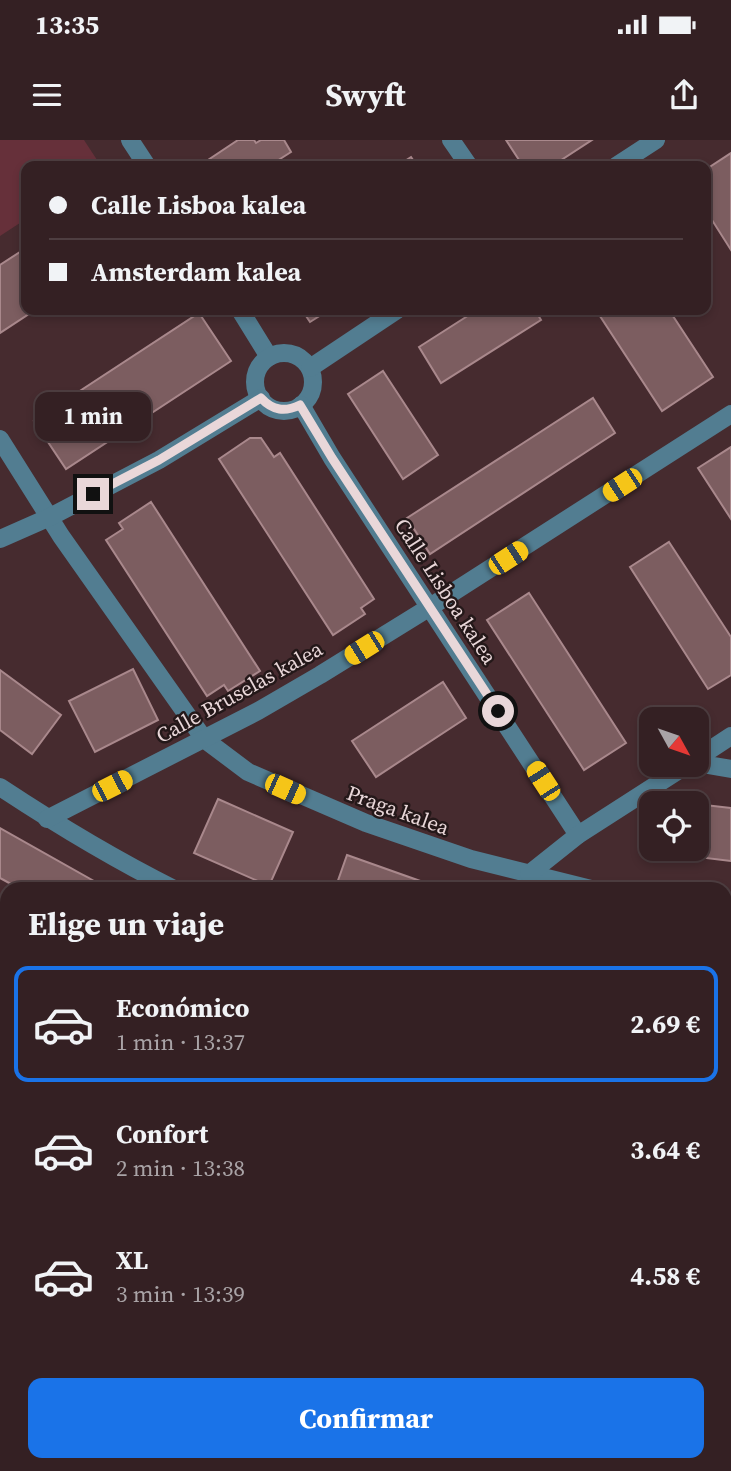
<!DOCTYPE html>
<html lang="es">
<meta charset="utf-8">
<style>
:root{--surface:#342023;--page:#3f2d30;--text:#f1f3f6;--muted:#a9a3a6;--line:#4e3e41;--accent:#1a73e8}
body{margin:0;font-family:"Source Serif 4",serif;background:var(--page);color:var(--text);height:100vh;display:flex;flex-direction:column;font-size:26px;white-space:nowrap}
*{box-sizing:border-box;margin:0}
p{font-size:23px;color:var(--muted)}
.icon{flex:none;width:38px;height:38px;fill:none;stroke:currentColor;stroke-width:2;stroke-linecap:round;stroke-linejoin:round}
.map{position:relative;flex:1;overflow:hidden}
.sheet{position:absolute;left:0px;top:742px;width:732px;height:590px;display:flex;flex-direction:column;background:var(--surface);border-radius:21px 21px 0 0;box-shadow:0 4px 10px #0003,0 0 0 2px var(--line)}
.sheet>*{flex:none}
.top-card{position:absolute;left:21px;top:21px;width:690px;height:154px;border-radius:14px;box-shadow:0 4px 10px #0003,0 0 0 2px var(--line);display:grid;align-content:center;height:154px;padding:0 28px;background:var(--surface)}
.needle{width:46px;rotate:130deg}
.fabs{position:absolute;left:639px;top:567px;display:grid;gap:14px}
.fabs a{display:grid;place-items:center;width:70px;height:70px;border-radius:14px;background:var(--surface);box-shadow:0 4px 10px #0003,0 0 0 2px var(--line);font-size:35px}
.end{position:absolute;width:32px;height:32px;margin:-16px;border:9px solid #e9d7d9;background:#111;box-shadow:0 0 0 4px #111}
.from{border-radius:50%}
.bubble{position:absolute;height:49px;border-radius:14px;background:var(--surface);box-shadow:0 4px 10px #0003,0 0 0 2px var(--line);font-size:23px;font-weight:700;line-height:49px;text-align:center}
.car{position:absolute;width:21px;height:42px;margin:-21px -10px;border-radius:9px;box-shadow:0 0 5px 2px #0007;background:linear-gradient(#f5c518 24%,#345 0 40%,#f5c518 0 76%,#345 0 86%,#f5c518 0)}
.top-card b{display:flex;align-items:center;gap:24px;height:66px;font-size:26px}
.top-card b+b{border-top:2px solid var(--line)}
.top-card i{width:18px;height:18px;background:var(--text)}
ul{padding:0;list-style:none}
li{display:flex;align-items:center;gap:21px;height:116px;margin:0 14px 10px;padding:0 14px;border:4px solid transparent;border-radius:14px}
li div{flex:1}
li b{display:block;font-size:26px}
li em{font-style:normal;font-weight:700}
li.on{border-color:var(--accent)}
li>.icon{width:63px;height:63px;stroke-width:1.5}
h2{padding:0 28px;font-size:32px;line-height:84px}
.cta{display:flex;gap:14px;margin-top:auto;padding:14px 28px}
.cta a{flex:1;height:80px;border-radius:14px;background:var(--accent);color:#fff;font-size:28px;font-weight:700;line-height:80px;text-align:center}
.status{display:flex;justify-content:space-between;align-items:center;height:49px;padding:0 35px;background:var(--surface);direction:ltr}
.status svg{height:19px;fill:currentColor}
header{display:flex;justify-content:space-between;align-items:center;height:91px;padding:0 28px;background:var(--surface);font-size:32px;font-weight:700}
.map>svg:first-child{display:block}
.green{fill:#66303a}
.forest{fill:#a44558}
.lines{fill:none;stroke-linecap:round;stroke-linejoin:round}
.stream{stroke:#764050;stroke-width:7}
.building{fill:#7c5d60;stroke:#a9888c;stroke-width:2}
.minor{stroke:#527d91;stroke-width:18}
.major{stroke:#66c5ef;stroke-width:18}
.route{stroke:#e9d7d9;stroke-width:9}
.labels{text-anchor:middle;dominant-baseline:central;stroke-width:5;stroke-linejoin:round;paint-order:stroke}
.street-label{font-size:21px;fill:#e9d7d9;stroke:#241819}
</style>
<div class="status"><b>13:35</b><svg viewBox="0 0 49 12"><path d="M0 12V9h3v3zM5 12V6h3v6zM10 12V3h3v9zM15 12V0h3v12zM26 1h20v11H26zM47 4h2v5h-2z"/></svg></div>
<header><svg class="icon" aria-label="menu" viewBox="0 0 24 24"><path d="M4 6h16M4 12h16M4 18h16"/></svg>Swyft<svg class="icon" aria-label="share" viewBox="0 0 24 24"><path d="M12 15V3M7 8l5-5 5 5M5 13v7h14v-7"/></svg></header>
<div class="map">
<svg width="731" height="1331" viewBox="0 0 731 1331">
<rect width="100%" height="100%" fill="#462b2f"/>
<g class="green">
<path d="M0,0H84L101,26H26V79L0,96Z"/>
<path d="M0,782L7,786V887L0,884Z"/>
<path d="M6,1031L7,1077L0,1081V1033Z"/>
<path d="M731,1223V1331H290L285,1325H724L725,1224Z"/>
</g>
<path class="forest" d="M725,902L731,904V1154L725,1156Z"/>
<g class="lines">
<path class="stream" d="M724,1028L731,1025"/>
</g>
<g class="building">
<path d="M238,0H254L256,3L261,0H284L291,12L269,26H199Z"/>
<path d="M506,0H592L552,26H523Z"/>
<path d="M731,13V110L705,69V30Z"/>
<path d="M411,17L417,26H397Z"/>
<path d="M26,108V170H35L0,193V125Z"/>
<path d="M302,170H329L310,182Z"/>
<path d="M477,170H535L541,180L441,243L419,207Z"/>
<path d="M596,170H669L713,237L662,271Z"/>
<path d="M199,173L231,221L66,329L34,281Z"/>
<path d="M383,231L438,315L403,339L348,254Z"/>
<path d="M593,258L615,293L430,414L407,378Z"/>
<path d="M250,298H261L274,317L280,313L374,459L361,468L365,474L333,495L219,319Z"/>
<path d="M731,307V379L698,328Z"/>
<path d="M151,362L260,531L228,551L224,545L207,556L106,400L123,389L119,383Z"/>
<path d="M669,402L731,497V535L708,549L630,427Z"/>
<path d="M529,453L626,603L584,630L487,480Z"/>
<path d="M133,529L158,580L95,612L69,561Z"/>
<path d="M0,530L61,575L32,614L0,590Z"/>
<path d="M443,542L466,578L376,637L352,601Z"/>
<path d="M218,659L293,692L269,746L194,713Z"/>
<path d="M696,664L731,668V721L689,716L690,709H696Z"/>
<path d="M0,688L108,749H20L0,738Z"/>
<path d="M347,715L423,742L421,749H335Z"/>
</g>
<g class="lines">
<g class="minor">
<path d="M130,0L147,26"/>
<path d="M451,0L469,26"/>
<path d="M616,26L656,0"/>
<path d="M240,170L269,217"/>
<circle cx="284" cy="242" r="29"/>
<path d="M310,228L397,170"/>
<path d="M301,265L332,318L578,695"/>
<path d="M0,299L61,396L204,599L248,632L366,683L471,719L591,749"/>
<path d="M0,399L50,377L159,320L261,258"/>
<path d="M696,619L731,596"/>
<path d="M696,623L731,629"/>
<path d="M0,647C56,684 114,719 174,749"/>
<path d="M47,679L258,571L320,535L430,467L731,274"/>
<path d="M529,734L578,695L687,625"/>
<path d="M724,771L731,772"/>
<path d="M0,927L7,930"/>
<path d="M0,960L7,965"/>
<path d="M101,1331L103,1325"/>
</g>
<g class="major">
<path d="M0,1110L7,1103"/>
<path d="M724,1174L731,1173"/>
<path d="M724,1191L731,1190"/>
<path d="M0,1247L7,1256"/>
<path d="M240,1325L245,1331"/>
</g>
</g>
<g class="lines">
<path class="route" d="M93,354L159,320L261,258C273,271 285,272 300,265L332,318L498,571"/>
</g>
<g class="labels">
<g class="street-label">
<text transform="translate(446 451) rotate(57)">Calle Lisboa kalea</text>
<text transform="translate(239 552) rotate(-29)">Calle Bruselas kalea</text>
<text transform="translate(398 670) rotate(20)">Praga kalea</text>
</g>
</g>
</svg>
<div class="fabs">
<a><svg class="needle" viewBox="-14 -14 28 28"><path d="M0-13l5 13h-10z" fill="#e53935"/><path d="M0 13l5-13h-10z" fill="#a9a3a6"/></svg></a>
<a><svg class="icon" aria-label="locate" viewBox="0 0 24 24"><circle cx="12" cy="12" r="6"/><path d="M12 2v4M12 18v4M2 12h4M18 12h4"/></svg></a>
</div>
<i class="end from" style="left:498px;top:571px"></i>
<i class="end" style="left:93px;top:354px"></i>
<div class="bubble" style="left:35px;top:252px;width:116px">1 min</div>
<i class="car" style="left:622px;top:345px;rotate:237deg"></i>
<i class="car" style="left:508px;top:418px;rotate:57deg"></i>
<i class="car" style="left:364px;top:508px;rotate:238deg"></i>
<i class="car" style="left:543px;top:641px;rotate:327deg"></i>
<i class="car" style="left:112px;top:646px;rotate:63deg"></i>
<i class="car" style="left:285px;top:649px;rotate:114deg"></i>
<div class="top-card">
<b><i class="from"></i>Calle Lisboa kalea</b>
<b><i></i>Amsterdam kalea</b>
</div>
<section class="sheet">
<h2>Elige un viaje</h2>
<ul>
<li class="on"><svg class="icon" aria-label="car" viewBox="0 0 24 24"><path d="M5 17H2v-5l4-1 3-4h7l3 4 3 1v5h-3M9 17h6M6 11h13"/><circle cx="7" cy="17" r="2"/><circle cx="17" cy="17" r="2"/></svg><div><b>Económico</b><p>1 min · 13:37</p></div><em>2.69 €</em></li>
<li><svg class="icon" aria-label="car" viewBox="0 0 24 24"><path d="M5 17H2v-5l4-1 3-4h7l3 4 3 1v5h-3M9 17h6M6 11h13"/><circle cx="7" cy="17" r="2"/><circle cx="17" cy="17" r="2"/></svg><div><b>Confort</b><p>2 min · 13:38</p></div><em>3.64 €</em></li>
<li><svg class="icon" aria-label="car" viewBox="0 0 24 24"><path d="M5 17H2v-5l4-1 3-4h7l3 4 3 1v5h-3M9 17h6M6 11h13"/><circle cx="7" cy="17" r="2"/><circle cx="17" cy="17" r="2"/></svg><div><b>XL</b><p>3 min · 13:39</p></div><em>4.58 €</em></li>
</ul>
<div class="cta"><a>Confirmar</a></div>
</section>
</div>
